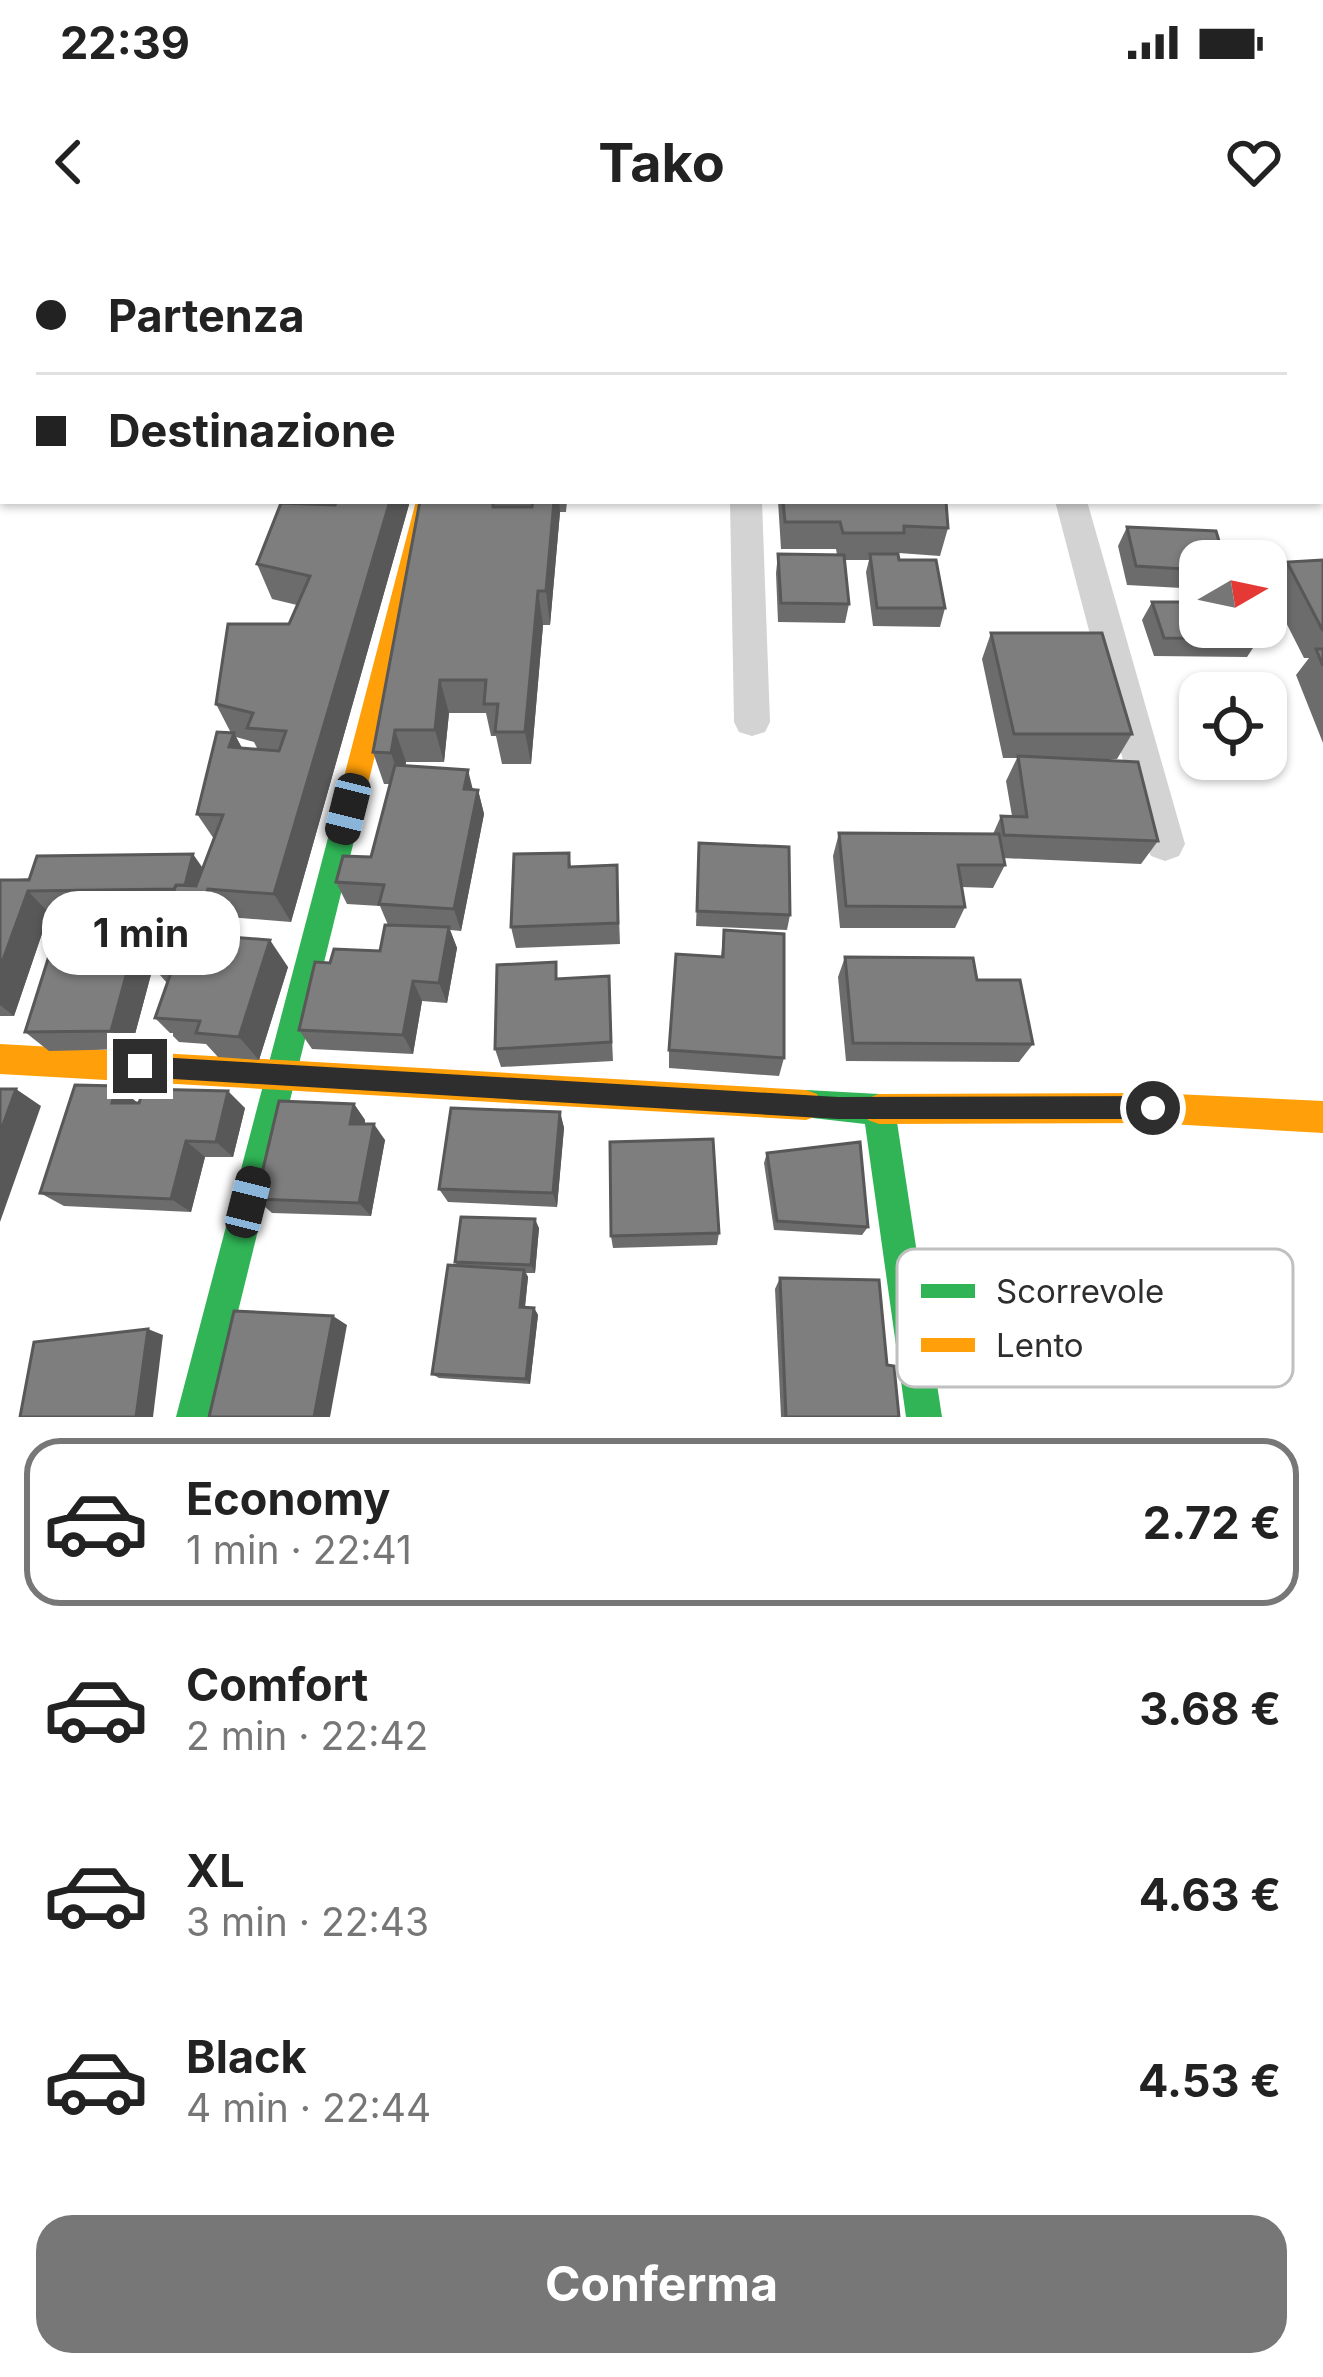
<!DOCTYPE html>
<html lang="it">
<meta charset="utf-8">
<style>
:root{--surface:#fff;--page:#f2f2f2;--text:#222;--muted:#767676;--line:#e0e0e0;--accent:#777}
body{margin:0;font-family:Inter,sans-serif;background:var(--page);color:var(--text);height:100vh;display:flex;flex-direction:column;font-size:45px;white-space:nowrap}
*{box-sizing:border-box;margin:0}
p{font-size:39px;color:var(--muted)}
.icon{flex:none;width:66px;height:66px;fill:none;stroke:currentColor;stroke-width:2;stroke-linecap:round;stroke-linejoin:round}
.map{position:relative;height:1177px;overflow:hidden}
.panel{display:flex;flex-direction:column;background:var(--surface);flex:1}
.panel>*{flex:none}
.top-card{position:absolute;left:0px;top:0px;width:1323px;height:264px;box-shadow:0 3px 9px #0004;display:grid;align-content:center;height:264px;padding:0 36px;background:var(--surface)}
.needle{width:78px;rotate:81deg}
.controls{position:absolute;left:1179px;top:300px;display:grid;gap:24px}
.controls a{display:grid;place-items:center;width:108px;height:108px;border-radius:24px;background:var(--surface);box-shadow:0 3px 9px #0004;font-size:60px}
.end{position:absolute;width:54px;height:54px;margin:-27px;border:15px solid #2e2e2e;background:#fff;box-shadow:0 0 0 6px #fff}
.from{border-radius:50%}
.bubble{position:absolute;height:84px;border-radius:36px;background:var(--surface);box-shadow:0 3px 9px #0004;font-size:39px;font-weight:700;line-height:84px;text-align:center}
.car{position:absolute;width:36px;height:72px;margin:-36px -18px;border-radius:15px;box-shadow:0 0 9px 3px #0007;background:linear-gradient(#222 24%,#8ab4d8 0 40%,#222 0 76%,#8ab4d8 0 86%,#222 0)}
.top-card b{display:flex;align-items:center;gap:42px;height:114px;font-size:45px}
.top-card b+b{border-top:3px solid var(--line)}
.top-card i{width:30px;height:30px;background:var(--text)}
ul{padding:21px 0 0;list-style:none}
li{display:flex;align-items:center;gap:36px;height:168px;margin:0 24px 18px;padding:0 12px;border:6px solid transparent;border-radius:36px}
li div{flex:1}
li b{display:block;font-size:45px}
li em{font-style:normal;font-weight:700}
li.on{border-color:var(--accent)}
li>.icon{width:108px;height:108px;stroke-width:1.5}
.button{display:flex;gap:24px;margin-top:auto;padding:24px 36px}
.button a{flex:1;height:138px;border-radius:36px;background:var(--accent);color:#fff;font-size:48px;font-weight:700;line-height:138px;text-align:center}
.status{display:flex;justify-content:space-between;align-items:center;height:84px;padding:0 60px;background:var(--surface);direction:ltr}
.status svg{height:33px;fill:currentColor}
header{display:flex;justify-content:space-between;align-items:center;height:156px;padding:0 36px;background:var(--surface);font-size:54px;font-weight:700}
.map>svg:first-child{display:block}
.lines{fill:none;stroke-linecap:round;stroke-linejoin:round}
.lane{fill:#d3d3d3;fill-rule:evenodd}
.street{fill:#d3d3d3;fill-rule:evenodd}
.fast{fill:#30b455;fill-rule:evenodd}
.slow{fill:#ff9f0a;fill-rule:evenodd}
.wall{fill:#6c6c6c;fill-rule:evenodd}
.shaded-wall{fill:#585858}
.building{fill:#7e7e7e;stroke:#585858;stroke-width:3}
.route{fill:#2e2e2e}
.key{fill:#fff;stroke:#c0c0c0;stroke-width:3}
.key-label{font-size:33px;fill:#2e2e2e}
</style>
<div class="status"><b>22:39</b><svg viewBox="0 0 49 12"><path d="M0 12V9h3v3zM5 12V6h3v6zM10 12V3h3v9zM15 12V0h3v12zM26 1h20v11H26zM47 4h2v5h-2z"/></svg></div>
<header><svg class="icon" aria-label="back" viewBox="0 0 24 24"><path d="M15 5l-7 7 7 7"/></svg>Tako<svg class="icon" aria-label="heart" viewBox="0 0 24 24"><path d="M12 20l-8-8c-3-5 5-10 8-4 3-6 11-1 8 4z"/></svg></header>
<div class="map">
<svg width="1323" height="1177" viewBox="0 0 1323 1177">
<rect width="100%" height="100%" fill="#fff"/>
<g class="lines">
<g class="lane">
<path d="M405,0H417L416,3H404Z"/>
<path d="M1060,0H1072L1074,3H1062Z"/>
</g>
<g class="street">
<rect x="489" y="0" width="26" height="3"/>
<rect x="644" y="0" width="26" height="3"/>
<path d="M764,0H790L791,3H765Z"/>
<rect x="907" y="0" width="26" height="3"/>
<path d="M1256,0H1282L1283,3H1257Z"/>
<path d="M1320,77L1323,78V98L1320,97Z"/>
<path d="M730,261H762L770,482L765,492L752,496L739,492L734,482Z"/>
<path d="M1055,261H1087L1185,604L1179,616L1165,621L1151,616L1145,604Z"/>
</g>
<g class="fast">
<path d="M352,545L361,548L365,556L212,1177H176L339,556L343,548Z"/>
<path d="M806,850L879,854L890,858L895,869L942,1177H906L865,884L795,876L790,865L795,854Z"/>
</g>
<g class="slow">
<path d="M416,261H438L365,556L361,564H343L339,556Z"/>
<path d="M0,804L806,850L817,854L822,865L817,876L806,880L0,834Z"/>
<path d="M1153,853L1323,861V893L1153,883L879,884L868,880L863,869L868,858L879,854Z"/>
</g>
</g>
<g class="wall">
<path d="M517,0H560V3L517,2Z"/>
<rect x="661" y="0" width="112" height="3"/>
<path d="M785,0H917L918,3H785Z"/>
<path d="M926,0H1057L1056,3H927Z"/>
<path d="M1320,102H1323V255L1320,256Z"/>
<path d="M314,261H410L291,682L228,677L221,696L288,727L259,820L218,817L206,804L179,802L155,778L167,743L153,727L131,809L49,811L25,792L150,715L166,671L49,673L14,776H0V640L203,628L214,599L197,574L231,493L216,464L289,384L297,365L272,359L257,324L315,263ZM236,497L254,502L258,510L242,508Z"/>
<path d="M420,261H567L566,272H560L550,385H543L531,524H502L496,496H491L486,473H449L444,522H406L405,526L478,550L484,574L461,691L450,690L457,708L447,763L422,761L413,814L312,809L299,790L330,723L380,711L388,685L380,666L347,664L336,642L371,617L390,544H384L373,512Z"/>
<path d="M778,261H1050L946,264L948,288L940,316L899,313V320L945,368L940,387L873,386L866,332L869,320H844L849,364L845,383L778,382L776,333L778,314L837,315L836,309H781Z"/>
<path d="M1127,287L1200,321V349L1127,345L1118,306Z"/>
<path d="M1323,320V503L1296,435L1309,418H1304L1269,349L1287,322Z"/>
<path d="M1152,362L1259,399L1247,417L1154,416L1142,380Z"/>
<path d="M991,393L1132,494L1117,519H1067L1158,601L1141,624L1003,618L1005,625L993,648L962,647L965,667L955,688H840L833,616L839,593L993,594L1001,576H1012L1006,541L1017,518H1003L982,419Z"/>
<path d="M699,603L790,675L787,690L696,686Z"/>
<path d="M569,613L571,627L617,625L620,704L516,708L511,687Z"/>
<path d="M724,690L784,818L779,836L669,828V810L721,717Z"/>
<path d="M845,717L977,740L1033,804L1019,822L846,821L838,737Z"/>
<path d="M609,736L613,821L501,827L495,809L559,739Z"/>
<path d="M138,863L245,868L233,917H205L191,972L64,966L40,953Z"/>
<path d="M354,864L365,880V884L385,900L371,976L272,973L256,959Z"/>
<path d="M560,872L564,888L557,967L448,962L439,949Z"/>
<path d="M767,913L868,987L862,995L774,990L764,923Z"/>
<path d="M539,988L535,1033H526L528,1037L525,1068H534L538,1075L530,1144L439,1138L432,1134L458,1026L455,1022Z"/>
<path d="M719,993L717,1005L613,1008L611,996Z"/>
<path d="M780,1038L887,1125L899,1177H781L775,1049Z"/>
</g>
<g class="shaded-wall">
<path d="M390,261H410L291,682L274,654Z"/>
<path d="M554,261H559L560,272L550,385L546,351Z"/>
<path d="M538,351L543,385L531,524L525,492Z"/>
<path d="M440,440L449,473L444,522L435,490Z"/>
<path d="M395,490L406,522L402,544L391,513Z"/>
<path d="M234,493L251,525L229,507Z"/>
<path d="M468,530L474,554L464,549Z"/>
<path d="M478,550L484,574L461,691L454,669Z"/>
<path d="M193,614L209,637L208,649L228,677L212,721L191,694L184,649Z"/>
<path d="M28,651L49,673L14,776L0,765V728Z"/>
<path d="M449,687L457,708L447,763L439,743Z"/>
<path d="M136,699L155,720L147,721L153,727L131,809L111,791Z"/>
<path d="M270,700L288,727L259,820L239,797Z"/>
<path d="M413,741L422,761L413,814L403,795Z"/>
<path d="M117,846L138,863H112Z"/>
<path d="M16,849L41,866L0,982V893Z"/>
<path d="M228,851L245,868L233,917L216,902Z"/>
<path d="M354,864L365,880L362,899L350,884Z"/>
<path d="M560,872L564,888L557,967L553,953Z"/>
<path d="M374,884L385,900L371,976L359,963Z"/>
<path d="M186,901L205,917L191,972L171,959Z"/>
<path d="M535,979L539,988L535,1033L531,1025Z"/>
<path d="M524,1030L528,1037L524,1074L520,1067Z"/>
<path d="M534,1068L538,1075L530,1144L526,1139Z"/>
<path d="M333,1076L347,1085L330,1177H314Z"/>
<path d="M148,1089L163,1095L153,1177H136Z"/>
</g>
<g class="building">
<path d="M422,0H483L482,3H421Z"/>
<path d="M605,0H645V3H606Z"/>
<rect x="673" y="0" width="33" height="3"/>
<path d="M809,0H917L918,3H809Z"/>
<path d="M1320,184L1323,189V237H1320Z"/>
<path d="M337,261H390L274,654L208,649L191,694L270,700L239,797L196,793L200,781L155,778L174,724L147,721L176,645L196,646L223,575L197,574L217,492L234,493L229,507L279,511L286,491L247,488L253,473L216,464L228,384H289L310,336L257,324L281,263L335,265Z"/>
<path d="M420,261H493V267H532L533,261H554L546,351H538L525,492H495L498,464H484L486,440H440L435,490H395L391,513L373,512Z"/>
<path d="M783,261H946L948,288L904,286V293H843L840,282H785Z"/>
<path d="M1127,287L1216,291L1225,321H1200V330L1136,326Z"/>
<path d="M778,314L844,315L849,364L781,363Z"/>
<path d="M870,314H898L899,320H936L945,368H877Z"/>
<path d="M1323,320V391L1287,322Z"/>
<path d="M1152,362H1200V387H1254L1259,399L1164,398Z"/>
<path d="M991,393H1102L1132,494H1014Z"/>
<path d="M1316,409H1323V426Z"/>
<path d="M1018,516L1138,522L1158,601L1004,595L1001,576L1027,577Z"/>
<path d="M395,525L468,530L464,549L478,550L454,669L379,664L384,645L336,642L343,616L371,617Z"/>
<path d="M839,593L999,594L1005,625H958L965,667L846,666Z"/>
<path d="M699,603L789,607L790,675L697,671Z"/>
<path d="M569,613V627L617,625L618,683L511,687L514,614Z"/>
<path d="M193,614L185,645H176L174,649L28,651L0,728V640H29L37,616Z"/>
<path d="M385,685L449,687L439,743L413,741L403,795L299,790L315,722L330,723L334,709L380,711Z"/>
<path d="M724,690L784,694V818L669,810L676,714L723,717Z"/>
<path d="M136,699L111,791L25,792L54,700Z"/>
<path d="M845,717L973,718L977,740H1020L1033,804L853,803Z"/>
<path d="M556,722V739L609,736L611,802L495,809L497,725Z"/>
<path d="M75,845L117,846L112,863H139L144,849L228,851L216,902L186,901L171,959L40,953Z"/>
<path d="M0,849H16L0,893Z"/>
<path d="M279,861L354,864L350,884H374L359,963L256,959Z"/>
<path d="M451,868L560,872L553,953L439,949Z"/>
<path d="M713,899L719,993L611,996L610,902Z"/>
<path d="M860,902L868,987L777,981L767,913Z"/>
<path d="M461,977L535,979L531,1025L455,1022Z"/>
<path d="M448,1025L524,1030L520,1067L534,1068L526,1139L432,1134Z"/>
<path d="M780,1038L879,1040L887,1125L894,1126L899,1177H786Z"/>
<path d="M234,1071L333,1076L314,1177H209Z"/>
<path d="M148,1089L136,1177H20L34,1102Z"/>
</g>
<path class="route" d="M140,816L838,857L1153,856L1164,868L1153,879H838L140,837L129,826Z"/>
<rect x="897" y="1009" width="396" height="138" rx="18" class="key"/>
<rect x="921" y="1044" width="54" height="14" fill="#30b455"/>
<rect x="921" y="1098" width="54" height="14" fill="#ff9f0a"/>
<g class="key-label">
<text x="996" y="1063">Scorrevole</text>
<text x="996" y="1117">Lento</text>
</g>
</svg>
<div class="controls">
<a><svg class="needle" viewBox="-14 -14 28 28"><path d="M0-13l5 13h-10z" fill="#e53935"/><path d="M0 13l5-13h-10z" fill="#767676"/></svg></a>
<a><svg class="icon" aria-label="locate" viewBox="0 0 24 24"><circle cx="12" cy="12" r="6"/><path d="M12 2v4M12 18v4M2 12h4M18 12h4"/></svg></a>
</div>
<i class="end from" style="left:1153px;top:868px"></i>
<i class="end" style="left:140px;top:826px"></i>
<div class="bubble" style="left:42px;top:651px;width:198px">1 min</div>
<i class="car" style="left:348px;top:569px;rotate:194deg"></i>
<i class="car" style="left:248px;top:962px;rotate:14deg"></i>
<div class="top-card">
<b><i class="from"></i>Partenza</b>
<b><i></i>Destinazione</b>
</div>
</div>
<section class="panel">
<ul>
<li class="on"><svg class="icon" aria-label="car" viewBox="0 0 24 24"><path d="M5 17H2v-5l4-1 3-4h7l3 4 3 1v5h-3M9 17h6M6 11h13"/><circle cx="7" cy="17" r="2"/><circle cx="17" cy="17" r="2"/></svg><div><b>Economy</b><p>1 min · 22:41</p></div><em>2.72 €</em></li>
<li><svg class="icon" aria-label="car" viewBox="0 0 24 24"><path d="M5 17H2v-5l4-1 3-4h7l3 4 3 1v5h-3M9 17h6M6 11h13"/><circle cx="7" cy="17" r="2"/><circle cx="17" cy="17" r="2"/></svg><div><b>Comfort</b><p>2 min · 22:42</p></div><em>3.68 €</em></li>
<li><svg class="icon" aria-label="car" viewBox="0 0 24 24"><path d="M5 17H2v-5l4-1 3-4h7l3 4 3 1v5h-3M9 17h6M6 11h13"/><circle cx="7" cy="17" r="2"/><circle cx="17" cy="17" r="2"/></svg><div><b>XL</b><p>3 min · 22:43</p></div><em>4.63 €</em></li>
<li><svg class="icon" aria-label="car" viewBox="0 0 24 24"><path d="M5 17H2v-5l4-1 3-4h7l3 4 3 1v5h-3M9 17h6M6 11h13"/><circle cx="7" cy="17" r="2"/><circle cx="17" cy="17" r="2"/></svg><div><b>Black</b><p>4 min · 22:44</p></div><em>4.53 €</em></li>
</ul>
<div class="button"><a>Conferma</a></div>
</section>
